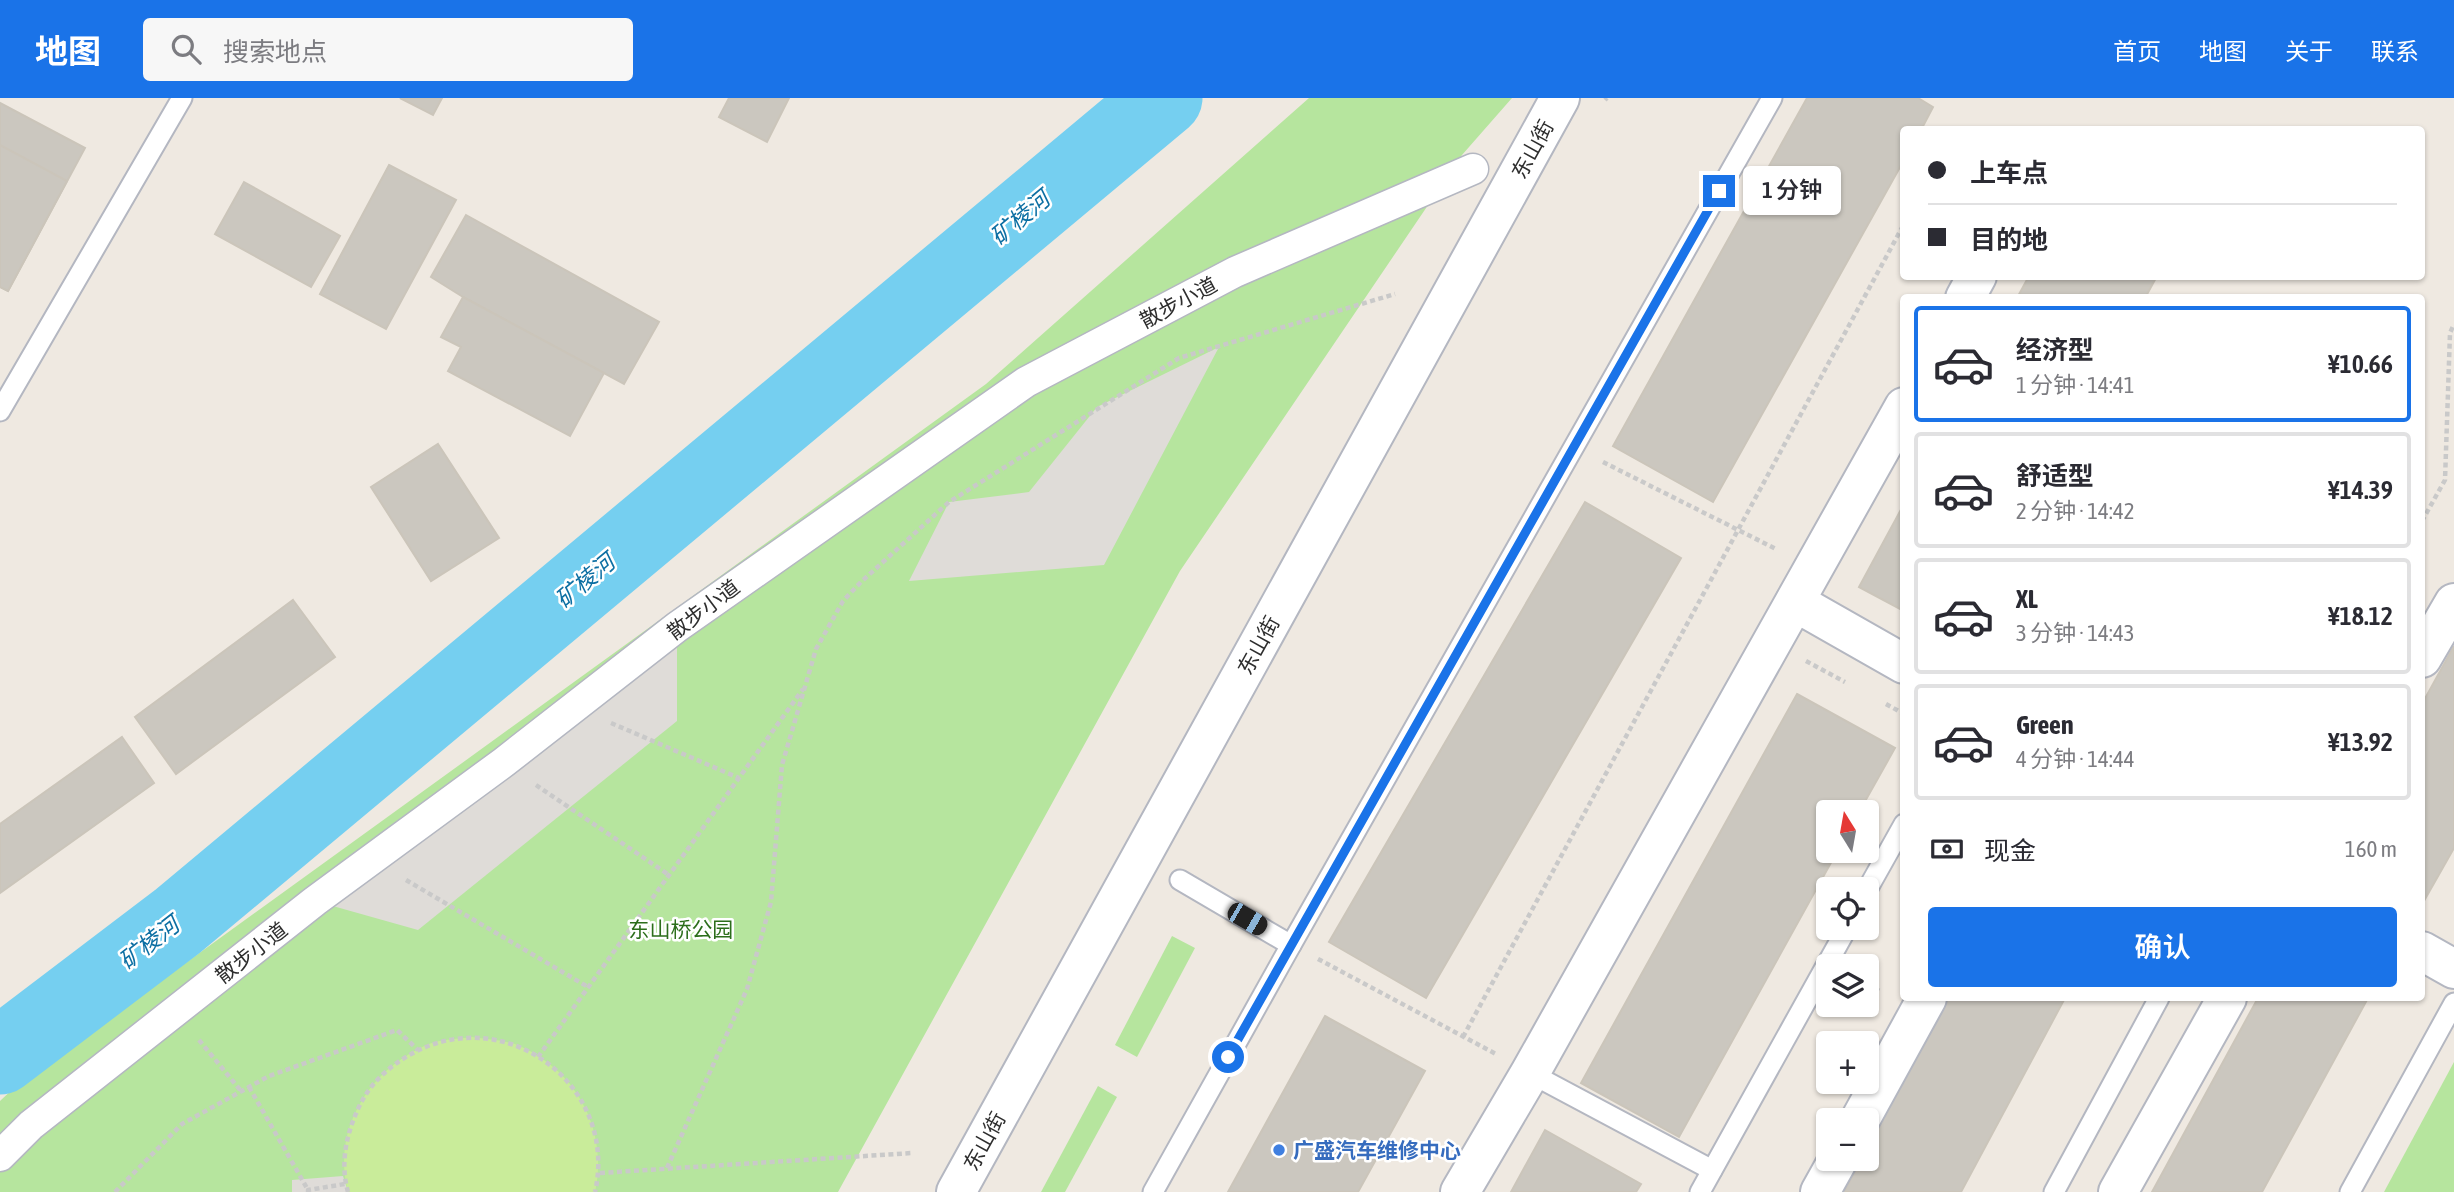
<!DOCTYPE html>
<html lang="zh">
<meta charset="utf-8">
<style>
:root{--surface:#fff;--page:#f7f7f7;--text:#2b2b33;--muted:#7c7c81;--line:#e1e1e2;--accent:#1a73e8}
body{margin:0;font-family:"Asap Condensed","Noto Sans SC",sans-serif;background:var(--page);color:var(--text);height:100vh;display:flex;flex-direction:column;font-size:26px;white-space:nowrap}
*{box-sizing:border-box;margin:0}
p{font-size:23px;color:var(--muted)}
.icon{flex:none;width:38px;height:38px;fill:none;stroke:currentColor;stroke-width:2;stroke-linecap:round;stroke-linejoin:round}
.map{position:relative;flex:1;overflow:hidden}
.panel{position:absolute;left:1900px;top:196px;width:525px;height:707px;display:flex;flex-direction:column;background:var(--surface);border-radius:7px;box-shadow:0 2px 5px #0004}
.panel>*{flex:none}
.hud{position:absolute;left:1900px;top:28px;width:525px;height:154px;border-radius:7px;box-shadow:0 2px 5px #0004;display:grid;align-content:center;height:154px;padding:0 28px;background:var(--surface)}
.needle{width:46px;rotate:349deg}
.controls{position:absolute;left:1816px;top:702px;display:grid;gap:14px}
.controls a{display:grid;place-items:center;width:63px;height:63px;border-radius:7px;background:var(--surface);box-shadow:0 2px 5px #0004;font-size:35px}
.end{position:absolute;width:32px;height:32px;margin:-16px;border:9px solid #1a73e8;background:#fff;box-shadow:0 0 0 4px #fff}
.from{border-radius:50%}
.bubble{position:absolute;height:49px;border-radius:7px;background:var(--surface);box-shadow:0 2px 5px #0004;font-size:23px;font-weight:600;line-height:49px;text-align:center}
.car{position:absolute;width:21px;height:42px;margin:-21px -10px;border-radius:9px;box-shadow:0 0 5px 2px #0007;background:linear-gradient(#222 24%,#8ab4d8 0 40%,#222 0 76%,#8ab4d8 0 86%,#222 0)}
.hud b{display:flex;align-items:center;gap:24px;height:66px;font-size:26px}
.hud b+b{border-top:2px solid var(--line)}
.hud i{width:18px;height:18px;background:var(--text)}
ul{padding:12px 0 0;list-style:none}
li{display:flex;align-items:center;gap:21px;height:116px;margin:0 14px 10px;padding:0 14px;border:4px solid var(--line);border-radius:7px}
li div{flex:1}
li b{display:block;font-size:26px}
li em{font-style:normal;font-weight:600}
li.active{border-color:var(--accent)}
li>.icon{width:63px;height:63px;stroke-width:1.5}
.pay{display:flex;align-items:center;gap:18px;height:77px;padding:0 28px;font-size:26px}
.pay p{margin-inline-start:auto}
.primary-button{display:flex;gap:14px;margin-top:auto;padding:14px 28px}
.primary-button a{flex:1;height:80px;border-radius:7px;background:var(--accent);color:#fff;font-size:28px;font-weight:600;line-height:80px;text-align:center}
header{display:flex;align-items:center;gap:42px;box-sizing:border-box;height:98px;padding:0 35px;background:var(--accent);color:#fff}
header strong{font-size:33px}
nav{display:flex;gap:38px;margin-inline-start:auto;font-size:24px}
.search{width:490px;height:63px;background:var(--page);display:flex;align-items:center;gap:18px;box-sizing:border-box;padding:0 24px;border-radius:7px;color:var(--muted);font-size:26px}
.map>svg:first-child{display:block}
.green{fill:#b6e59e}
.pitch{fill:#c9ec9a}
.plaza{fill:#dfdcd8}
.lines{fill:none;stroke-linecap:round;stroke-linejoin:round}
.river{stroke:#75cff0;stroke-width:77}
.building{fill:#cbc7bf;stroke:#cbc5ba;stroke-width:2}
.service-casing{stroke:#b4b7c1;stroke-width:23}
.pedestrian-casing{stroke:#b4b7c1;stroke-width:33}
.minor-casing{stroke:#b4b7c1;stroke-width:42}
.secondary-casing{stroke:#b4b7c1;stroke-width:42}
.path{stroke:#c9c9c9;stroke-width:4.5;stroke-dasharray:5 3.5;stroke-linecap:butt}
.service{stroke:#fff;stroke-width:19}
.pedestrian{stroke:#fff;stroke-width:30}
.minor{stroke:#fff;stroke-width:38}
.secondary{stroke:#fff;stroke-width:38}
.route{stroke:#1a73e8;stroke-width:9}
.shop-dot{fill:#3f7fe0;stroke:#fff;stroke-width:2.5}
.labels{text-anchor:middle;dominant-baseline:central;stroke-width:5;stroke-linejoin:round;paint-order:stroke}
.street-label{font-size:21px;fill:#2e2e2e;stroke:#fff}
.park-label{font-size:21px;fill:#2c6e1b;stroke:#fff}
.shop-label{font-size:21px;font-weight:bold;fill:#366cbe;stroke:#fff;text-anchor:start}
.water-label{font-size:23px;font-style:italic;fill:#0d6fa3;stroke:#fff}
</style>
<header>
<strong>地图</strong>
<div class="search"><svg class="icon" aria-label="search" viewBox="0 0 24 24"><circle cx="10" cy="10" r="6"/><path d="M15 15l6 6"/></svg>搜索地点</div>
<nav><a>首页</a><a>地图</a><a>关于</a><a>联系</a></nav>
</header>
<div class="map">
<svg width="2454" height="1094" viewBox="0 0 2454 1094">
<rect width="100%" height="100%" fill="#efe9e1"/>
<g class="green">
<path d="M1309,0H1512L1462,57L1180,473L838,1094H0V1003L17,987L986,286Z"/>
<path d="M1172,838L1195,850L1137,959L1115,947Z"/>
<path d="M2454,964V1094H2384Z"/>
<path d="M1098,988L1117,999L1065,1094H1041Z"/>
</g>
<path class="pitch" d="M472,939C486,941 502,942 515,946C575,970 609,1031 595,1094H348C331,1030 371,970 429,946C442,941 459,941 472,939Z"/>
<g class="plaza">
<path d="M1219,249L1104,467L909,483L949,404L1029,394L1097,309Z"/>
<path d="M677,529V623L418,832L315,803Z"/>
<path d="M343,1078L348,1094H292V1082Z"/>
</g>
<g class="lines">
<path class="river" d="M0,958L178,823L1164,0"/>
</g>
<g class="building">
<path d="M400,0H442L433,17Z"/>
<path d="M729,0H789L767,44L719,19Z"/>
<path d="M1807,0H1918L1933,9L1921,32H1904V62L1713,404L1613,348Z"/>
<path d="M0,5L85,50L8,193L0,189Z"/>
<path d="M0,47L67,83L8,193L0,189Z"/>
<path d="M389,67L456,102L386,231L320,196Z"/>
<path d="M244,84L340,138L311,189L215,136Z"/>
<path d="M466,117L659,224L624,286L463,199L431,179Z"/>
<path d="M2029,178H2157L2145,200H2017Z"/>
<path d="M463,199L604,275L570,338L448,273L461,249L441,239Z"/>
<path d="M438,346L499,440L431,483L371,389Z"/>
<path d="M1585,404L1681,460L1426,900L1329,844Z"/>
<path d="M1904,406V513L1859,489Z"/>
<path d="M293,502L335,559L176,676L135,619Z"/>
<path d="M2454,548V750L2424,803L2422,802V606Z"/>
<path d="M1797,596L1895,650L1859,714H1829V752H1838L1679,1039L1581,985Z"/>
<path d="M122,639L154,685L0,795V726Z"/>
<path d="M1948,900H2065L1961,1094H1844L1862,1060H1867V1050Z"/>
<path d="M2258,900H2368L2262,1094H2152Z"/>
<path d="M1325,918L1425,973L1358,1094H1228Z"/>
<path d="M1545,1032L1641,1086L1636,1094H1511Z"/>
</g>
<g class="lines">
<defs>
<g id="service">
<path d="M0,313L182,0"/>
<path d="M1180,782L1291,847L1772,0"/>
<path d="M1867,792L1904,726"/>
<path d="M1530,975L1712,1072"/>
<path d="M1153,1094L1291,847"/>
<path d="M1700,1094L1847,830"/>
<path d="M2054,1094L2159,900"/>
<path d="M2350,1094L2454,905"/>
</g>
<path id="pedestrian" d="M0,1058L31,1027L315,803L504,664L677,529L1026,284L1235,174L1473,71"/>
<g id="minor">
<path d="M1965,200L1977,178"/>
<path d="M1795,504L1904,566"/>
<path d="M2422,560L2454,505"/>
<path d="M2422,853L2454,871"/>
<path d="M1860,1022L1927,900"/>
<path d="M1460,1094L1530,975L1904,309"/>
<path d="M1820,1094L1839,1060"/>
<path d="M2118,1094L2227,900"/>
</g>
<path id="secondary" d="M956,1094L1560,0"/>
</defs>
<use href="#service" class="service-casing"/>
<use href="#pedestrian" class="pedestrian-casing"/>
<use href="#minor" class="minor-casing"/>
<use href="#secondary" class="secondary-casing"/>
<g class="path">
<path d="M1605,2L1607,0"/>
<path d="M1603,364L1776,451"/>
<path d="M2422,423L2445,382L2450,235L2454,226"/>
<path d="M1806,563L1845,584"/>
<path d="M1886,606L1904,616"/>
<path d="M611,625L739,680"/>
<path d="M536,687L669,777"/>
<path d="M406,782L588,889"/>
<path d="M1318,861L1496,956"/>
<path d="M1867,887L1882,894"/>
<path d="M1463,939L1904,126"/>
<path d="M199,942L241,993"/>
<path d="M538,959L803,591"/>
<path d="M249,989L308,1092"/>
<path d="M667,1070L747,891L771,804L782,667L816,551L843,503L861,484L949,404L1179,260L1395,196"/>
<path d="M600,1075L912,1055"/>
<path d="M115,1094L182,1026L269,978L397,932L418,952"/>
<path d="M308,1094V1092L345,1086"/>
<path d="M348,1094C340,1066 346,1037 358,1011C369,986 389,968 413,955C508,904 619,989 595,1094"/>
</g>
<use href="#service" class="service"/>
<use href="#pedestrian" class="pedestrian"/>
<use href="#minor" class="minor"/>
<use href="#secondary" class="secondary"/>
</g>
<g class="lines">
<path class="route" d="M1228,959L1719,93"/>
</g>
<circle class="shop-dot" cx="1279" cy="1052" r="7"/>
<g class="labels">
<g class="street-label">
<text transform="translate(1532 51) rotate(-61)">东山街</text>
<text transform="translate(1178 204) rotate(-28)">散步小道</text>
<text transform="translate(703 511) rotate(-37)">散步小道</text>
<text transform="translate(1258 547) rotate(-61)">东山街</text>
<text transform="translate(251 854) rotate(-38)">散步小道</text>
<text transform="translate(984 1043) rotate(-61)">东山街</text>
</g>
<g class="park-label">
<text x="681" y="831">东山桥公园</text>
</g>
<g class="shop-label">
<text x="1293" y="1052">广盛汽车维修中心</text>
</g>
<g class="water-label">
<text transform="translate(1020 120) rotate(-40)">矿棱河</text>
<text transform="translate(585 483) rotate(-40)">矿棱河</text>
<text transform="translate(149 845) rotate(-38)">矿棱河</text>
</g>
</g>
</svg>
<div class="controls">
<a><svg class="needle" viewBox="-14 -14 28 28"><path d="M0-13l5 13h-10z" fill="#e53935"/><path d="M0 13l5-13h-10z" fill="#7c7c81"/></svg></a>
<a><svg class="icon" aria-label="locate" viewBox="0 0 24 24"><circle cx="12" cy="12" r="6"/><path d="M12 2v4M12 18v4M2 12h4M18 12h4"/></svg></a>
<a><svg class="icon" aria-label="layers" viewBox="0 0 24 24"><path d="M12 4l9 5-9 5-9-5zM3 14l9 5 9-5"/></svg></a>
<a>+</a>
<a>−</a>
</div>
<i class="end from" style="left:1228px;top:959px"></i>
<i class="end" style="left:1719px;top:93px"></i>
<div class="bubble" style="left:1743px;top:68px;width:98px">1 分钟</div>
<i class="car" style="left:1247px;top:821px;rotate:120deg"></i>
<div class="hud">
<b><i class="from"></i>上车点</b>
<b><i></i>目的地</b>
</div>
<section class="panel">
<ul>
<li class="active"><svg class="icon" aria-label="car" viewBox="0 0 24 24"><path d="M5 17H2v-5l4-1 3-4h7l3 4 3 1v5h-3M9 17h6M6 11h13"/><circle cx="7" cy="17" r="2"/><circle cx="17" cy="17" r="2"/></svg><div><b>经济型</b><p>1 分钟 · 14:41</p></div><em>¥10.66</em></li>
<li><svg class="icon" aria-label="car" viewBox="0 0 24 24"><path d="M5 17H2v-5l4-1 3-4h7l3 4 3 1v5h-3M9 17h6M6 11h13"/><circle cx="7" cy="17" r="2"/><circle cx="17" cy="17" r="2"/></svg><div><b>舒适型</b><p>2 分钟 · 14:42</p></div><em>¥14.39</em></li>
<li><svg class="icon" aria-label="car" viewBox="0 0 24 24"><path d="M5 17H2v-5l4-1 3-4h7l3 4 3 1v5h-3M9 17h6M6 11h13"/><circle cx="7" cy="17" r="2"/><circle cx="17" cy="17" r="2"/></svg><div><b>XL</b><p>3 分钟 · 14:43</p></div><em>¥18.12</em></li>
<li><svg class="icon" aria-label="car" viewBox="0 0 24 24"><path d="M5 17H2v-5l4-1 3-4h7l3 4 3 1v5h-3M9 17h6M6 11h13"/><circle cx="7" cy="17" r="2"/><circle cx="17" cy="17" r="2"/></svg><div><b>Green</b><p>4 分钟 · 14:44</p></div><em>¥13.92</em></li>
</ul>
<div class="pay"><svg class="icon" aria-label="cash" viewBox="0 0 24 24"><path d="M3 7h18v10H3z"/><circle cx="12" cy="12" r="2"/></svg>现金<p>160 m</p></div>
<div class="primary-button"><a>确认</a></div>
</section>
</div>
